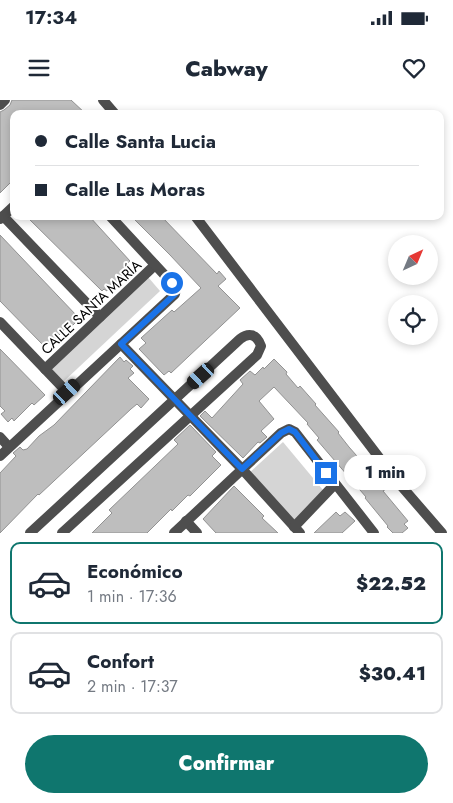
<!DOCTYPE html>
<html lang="es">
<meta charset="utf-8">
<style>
:root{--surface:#fff;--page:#f2f2f3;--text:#1f2937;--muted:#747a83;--line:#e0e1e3;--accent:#0f766e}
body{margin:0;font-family:Jost,sans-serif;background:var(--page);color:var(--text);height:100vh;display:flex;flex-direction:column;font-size:19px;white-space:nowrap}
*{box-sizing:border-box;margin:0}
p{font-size:16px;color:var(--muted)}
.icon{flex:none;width:28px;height:28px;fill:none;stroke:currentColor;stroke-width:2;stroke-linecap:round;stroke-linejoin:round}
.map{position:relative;height:433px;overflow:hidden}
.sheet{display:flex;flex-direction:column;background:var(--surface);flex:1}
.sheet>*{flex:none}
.hud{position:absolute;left:10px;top:10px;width:434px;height:110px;border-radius:10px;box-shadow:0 2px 8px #0003;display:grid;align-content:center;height:110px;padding:0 25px;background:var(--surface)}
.needle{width:32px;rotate:44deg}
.fabs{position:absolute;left:388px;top:135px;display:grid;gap:10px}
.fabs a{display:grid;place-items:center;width:50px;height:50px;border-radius:50%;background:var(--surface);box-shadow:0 2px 8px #0003;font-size:25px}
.end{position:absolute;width:22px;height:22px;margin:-11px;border:6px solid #1a73e8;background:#fff;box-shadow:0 0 0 2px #fff}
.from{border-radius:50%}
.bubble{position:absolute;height:35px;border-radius:18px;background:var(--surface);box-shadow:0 2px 8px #0003;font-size:16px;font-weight:800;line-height:35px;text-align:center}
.car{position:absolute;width:15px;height:30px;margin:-15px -8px;border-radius:6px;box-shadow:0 0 4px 1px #0007;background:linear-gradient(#222 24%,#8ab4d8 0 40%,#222 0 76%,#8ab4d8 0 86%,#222 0)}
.hud b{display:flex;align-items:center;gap:18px;height:48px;font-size:19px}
.hud b+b{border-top:1px solid var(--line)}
.hud i{width:12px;height:12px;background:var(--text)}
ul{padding:9px 0 0;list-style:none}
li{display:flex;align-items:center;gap:15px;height:82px;margin:0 10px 8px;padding:0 15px;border:2px solid var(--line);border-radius:10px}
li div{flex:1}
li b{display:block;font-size:19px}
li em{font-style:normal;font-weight:800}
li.selected{border-color:var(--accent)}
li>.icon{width:45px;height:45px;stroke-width:1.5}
.button{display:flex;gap:10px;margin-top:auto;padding:10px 25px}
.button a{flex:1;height:58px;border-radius:30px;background:var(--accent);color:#fff;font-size:20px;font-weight:800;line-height:58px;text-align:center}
.status{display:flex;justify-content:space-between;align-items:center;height:35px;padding:0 25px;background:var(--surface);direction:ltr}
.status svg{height:14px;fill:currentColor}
header{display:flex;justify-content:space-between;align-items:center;height:65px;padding:0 25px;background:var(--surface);font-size:22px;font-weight:800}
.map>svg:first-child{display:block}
.green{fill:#d5d5d5}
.building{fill:#bebebe;stroke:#929292}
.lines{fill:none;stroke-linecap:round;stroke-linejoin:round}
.minor{stroke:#4e4e4e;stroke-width:10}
.route{stroke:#1a73e8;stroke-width:6}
.labels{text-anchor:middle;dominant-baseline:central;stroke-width:4;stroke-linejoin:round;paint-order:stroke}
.street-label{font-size:14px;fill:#000;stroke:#fff}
</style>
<div class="status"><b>17:34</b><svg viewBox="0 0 49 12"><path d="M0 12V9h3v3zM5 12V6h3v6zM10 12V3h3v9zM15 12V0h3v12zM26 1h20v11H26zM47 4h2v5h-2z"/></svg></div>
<header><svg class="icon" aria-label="menu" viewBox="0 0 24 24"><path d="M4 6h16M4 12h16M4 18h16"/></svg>Cabway<svg class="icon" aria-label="heart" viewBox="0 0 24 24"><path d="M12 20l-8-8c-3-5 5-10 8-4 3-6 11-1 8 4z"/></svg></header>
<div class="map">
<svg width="453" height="433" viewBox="0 0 453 433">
<rect width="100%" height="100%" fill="#fff"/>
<g class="green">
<path d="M148,177L160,191L62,283L49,269Z"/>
<path d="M283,342L323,390L293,421L248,374Z"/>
</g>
<g class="building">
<path d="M12,0H71L86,14H14V79L0,93V12L4,10L10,5Z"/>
<path d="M26,116H47L51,120L54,116H89L130,161L126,165L129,168L107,191L104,189L102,191Z"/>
<path d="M131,116H161L217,174L219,171L226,179L218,186L240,208L171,273L169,271L164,275L139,249L146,243L141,238L172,210L174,212L201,188L170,155Z"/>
<path d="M0,135L77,216L73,220L76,222L69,229L67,227L50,244L47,241L43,245L0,201Z"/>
<path d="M0,249L45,295L34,305L32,303L14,321L12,318L8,322L1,314L5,311L0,306Z"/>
<path d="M120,257L124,262L126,260L133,266L130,269L134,273L128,278L149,299L141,308L137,304L131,309L39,395L38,394L0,433V373L16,356L13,353L20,347L23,350L27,349L39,336L54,325Z"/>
<path d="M274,259L287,272L286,274L298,288L300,286L316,304L315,305L339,332L338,333L349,347L386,389L383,391L408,421L404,424L408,428L402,433H393L387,427L388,426L365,398L366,397L317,340L319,338L307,324L308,323L274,287L259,301L274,319L261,331L267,337L260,343L258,342L243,358L200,316L205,311L212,318L243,284L240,280L250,271L255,275L263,267L264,269Z"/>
<path d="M190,325L216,352L212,356L221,365L190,396L188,395L172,411L171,409L147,433H92L112,413L109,410L178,344L174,340Z"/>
<path d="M234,386L264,416L262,418L278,433H216L203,419Z"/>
<path d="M336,412L340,416L345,412L355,421L342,433H314Z"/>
</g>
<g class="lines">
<g class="minor">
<path d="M103,0L115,14"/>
<path d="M0,5L5,0"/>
<path d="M3,116L100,217"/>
<path d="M195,116L397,381L442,433"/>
<path d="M0,119L14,106"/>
<path d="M0,222L67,292"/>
<path d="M121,244L242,369L300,433"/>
<path d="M45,269L155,165"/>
<path d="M0,337L9,347"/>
<path d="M0,356L175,194L176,188L172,183L110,116"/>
<path d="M186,421L197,433"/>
<path d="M294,427L335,384"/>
<path d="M30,433L240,239C249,232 257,234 261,246L257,255L62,433"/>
<path d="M174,433L281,333L289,329L295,332L374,433"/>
</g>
</g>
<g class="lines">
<path class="route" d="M172,183L176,188L175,194L121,244L242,369L281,333L289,329L295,332L326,373"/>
</g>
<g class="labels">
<g class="street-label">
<text transform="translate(91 207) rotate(-43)">CALLE SANTA MARÍA</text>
</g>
</g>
</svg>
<div class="fabs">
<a><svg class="needle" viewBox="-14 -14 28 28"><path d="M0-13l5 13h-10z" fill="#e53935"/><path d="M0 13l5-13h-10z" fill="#747a83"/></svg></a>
<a><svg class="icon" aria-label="locate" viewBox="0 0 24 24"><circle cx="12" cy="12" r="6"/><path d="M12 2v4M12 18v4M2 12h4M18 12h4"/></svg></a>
</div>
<i class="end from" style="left:172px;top:183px"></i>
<i class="end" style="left:326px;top:373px"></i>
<div class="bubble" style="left:344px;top:355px;width:82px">1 min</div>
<i class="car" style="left:201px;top:276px;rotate:228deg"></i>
<i class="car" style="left:67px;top:292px;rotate:48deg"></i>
<div class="hud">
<b><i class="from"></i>Calle Santa Lucia</b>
<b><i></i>Calle Las Moras</b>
</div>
</div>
<section class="sheet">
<ul>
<li class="selected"><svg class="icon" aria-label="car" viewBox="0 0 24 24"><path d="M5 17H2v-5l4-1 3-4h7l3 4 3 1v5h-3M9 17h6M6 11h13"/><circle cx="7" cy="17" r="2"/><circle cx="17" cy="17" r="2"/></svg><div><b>Económico</b><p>1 min · 17:36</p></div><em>$22.52</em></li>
<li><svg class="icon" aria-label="car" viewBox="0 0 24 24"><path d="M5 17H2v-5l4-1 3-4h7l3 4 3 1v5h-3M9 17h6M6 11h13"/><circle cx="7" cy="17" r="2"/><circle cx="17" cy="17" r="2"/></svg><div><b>Confort</b><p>2 min · 17:37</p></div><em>$30.41</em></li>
</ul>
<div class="button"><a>Confirmar</a></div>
</section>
